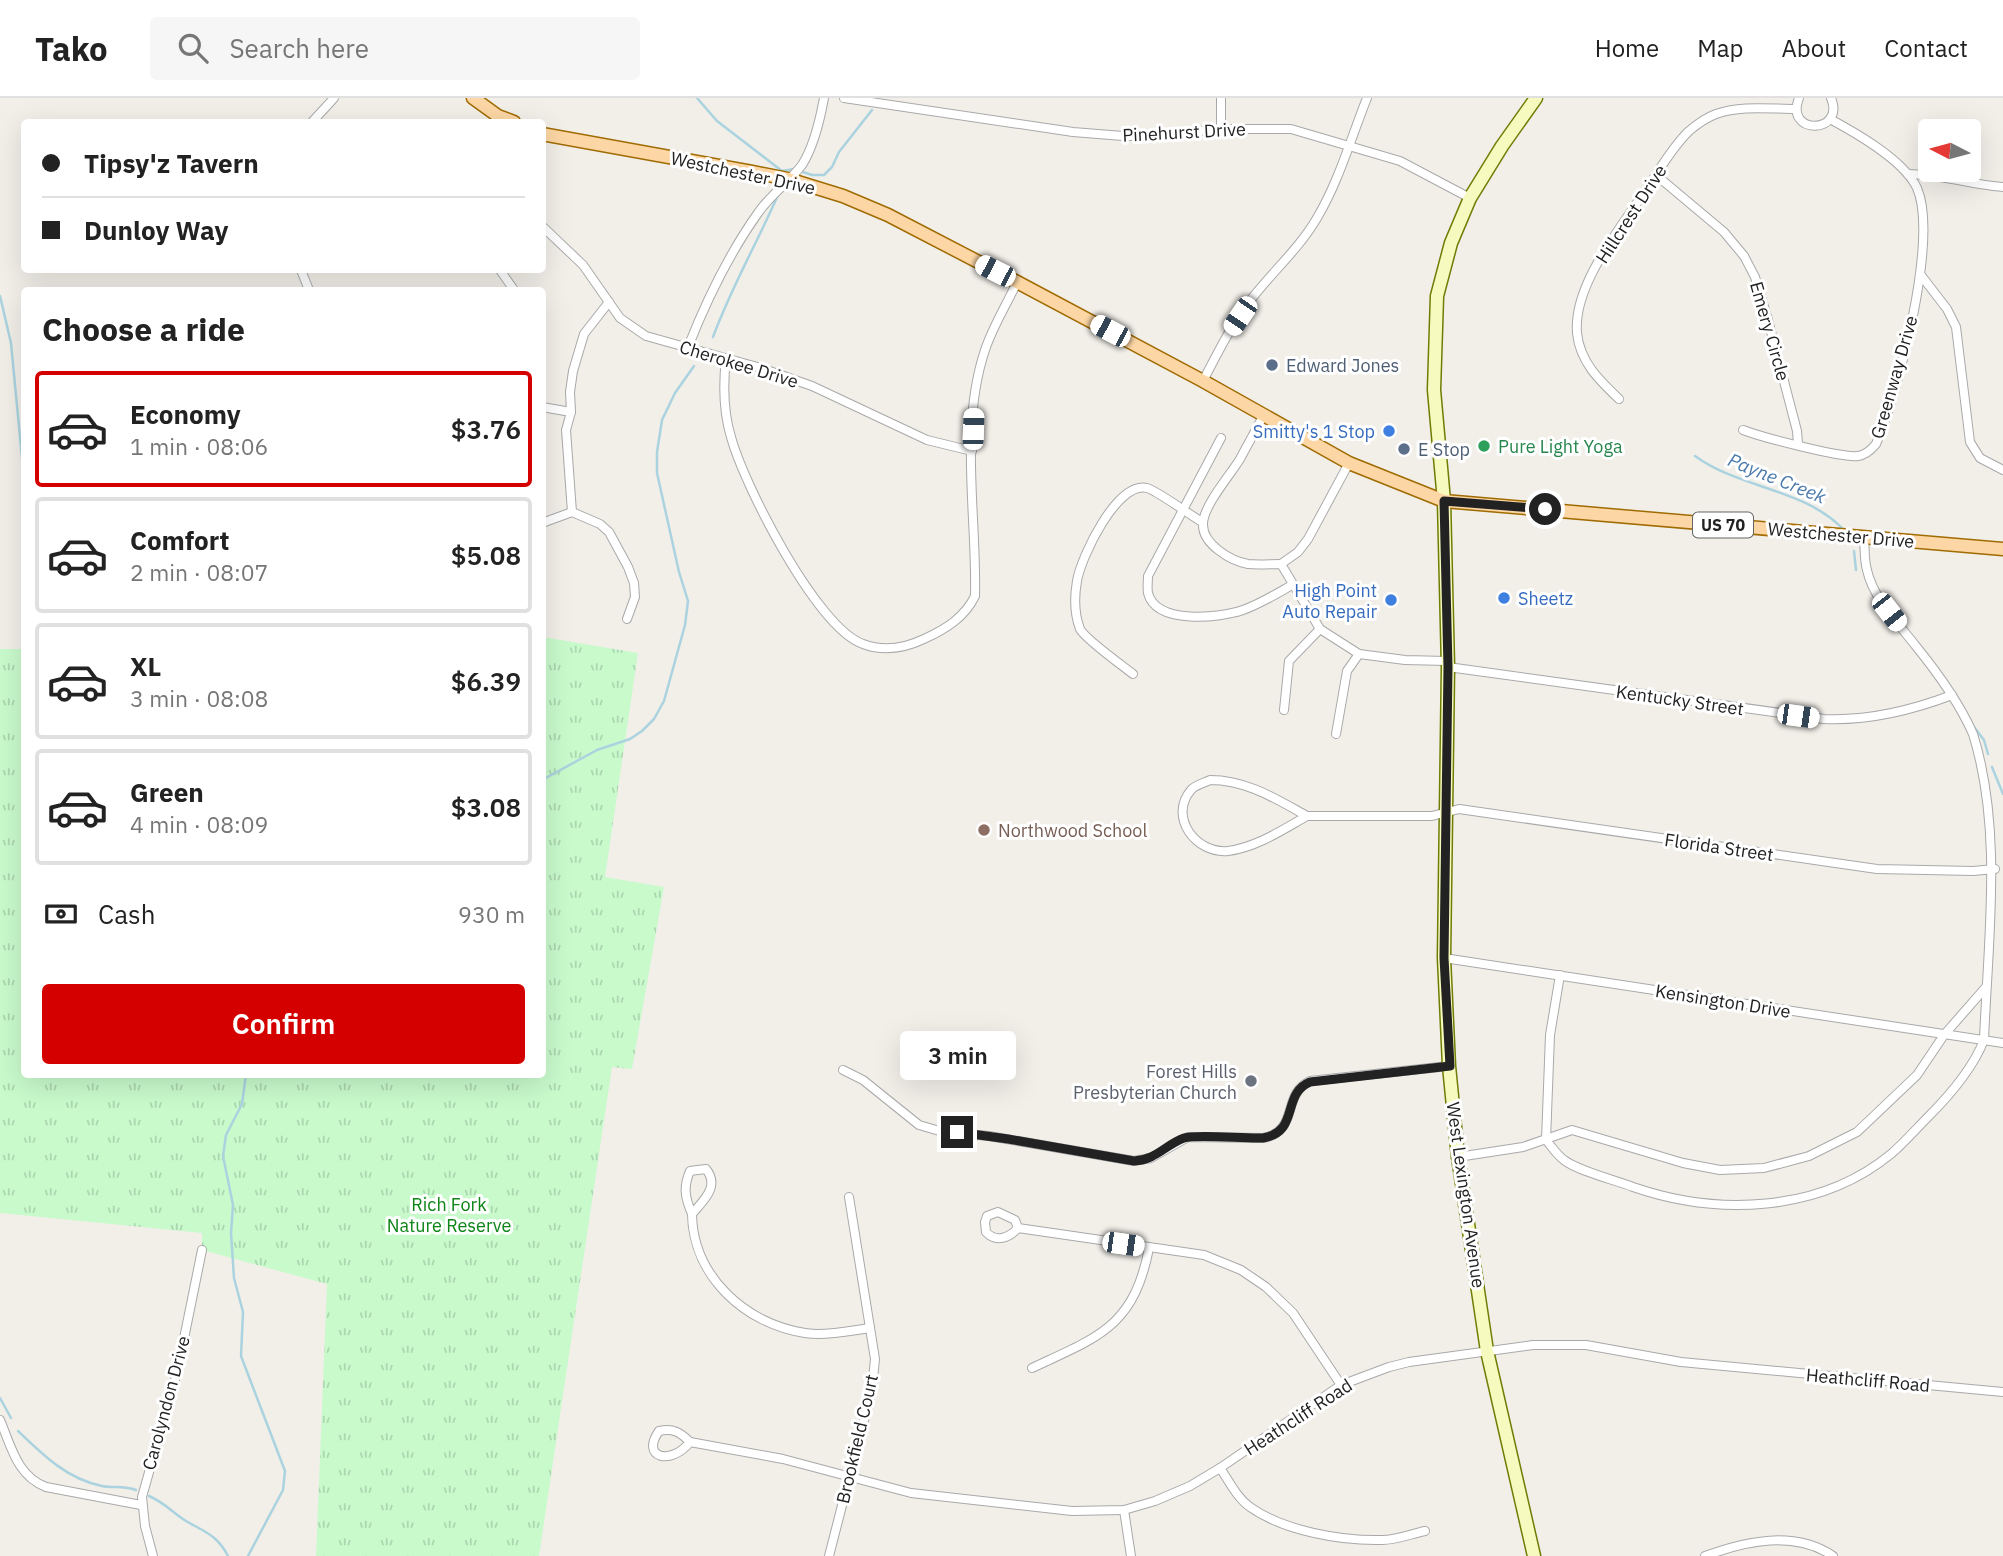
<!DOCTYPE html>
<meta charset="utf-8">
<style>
:root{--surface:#fff;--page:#f6f6f6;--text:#222;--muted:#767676;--line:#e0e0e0;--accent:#d40000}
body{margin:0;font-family:"IBM Plex Sans",sans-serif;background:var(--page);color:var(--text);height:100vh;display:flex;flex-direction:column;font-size:26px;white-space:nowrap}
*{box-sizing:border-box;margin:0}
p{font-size:23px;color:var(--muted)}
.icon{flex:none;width:38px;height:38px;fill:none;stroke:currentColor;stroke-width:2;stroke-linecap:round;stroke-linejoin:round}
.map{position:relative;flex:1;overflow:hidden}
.sheet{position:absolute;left:21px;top:189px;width:525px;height:791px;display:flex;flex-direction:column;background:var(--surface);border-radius:7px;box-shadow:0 7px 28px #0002}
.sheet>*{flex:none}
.guide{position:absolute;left:21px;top:21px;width:525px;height:154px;border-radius:7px;box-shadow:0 7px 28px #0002;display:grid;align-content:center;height:154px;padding:0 21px;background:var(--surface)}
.needle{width:46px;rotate:276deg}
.controls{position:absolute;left:1918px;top:21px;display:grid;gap:14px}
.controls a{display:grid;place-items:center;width:63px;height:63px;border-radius:7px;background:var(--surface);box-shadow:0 7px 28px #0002;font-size:35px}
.end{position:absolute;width:32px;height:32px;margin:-16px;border:9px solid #222;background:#fff;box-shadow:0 0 0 4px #fff}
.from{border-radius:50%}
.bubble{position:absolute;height:49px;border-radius:7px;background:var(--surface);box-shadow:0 7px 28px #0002;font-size:23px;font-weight:600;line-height:49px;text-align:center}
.car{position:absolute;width:21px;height:42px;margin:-21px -10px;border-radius:9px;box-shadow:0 0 5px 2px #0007;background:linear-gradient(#fff 24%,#345 0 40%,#fff 0 76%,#345 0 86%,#fff 0)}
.guide b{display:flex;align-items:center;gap:24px;height:66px;font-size:26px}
.guide b+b{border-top:2px solid var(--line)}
.guide i{width:18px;height:18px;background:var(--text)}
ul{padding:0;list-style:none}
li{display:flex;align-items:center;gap:21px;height:116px;margin:0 14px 10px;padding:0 7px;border:4px solid var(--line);border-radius:7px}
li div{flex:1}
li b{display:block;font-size:26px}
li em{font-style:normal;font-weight:600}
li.selected{border-color:var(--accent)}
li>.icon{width:63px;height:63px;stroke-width:1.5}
h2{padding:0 21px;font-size:32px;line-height:84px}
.pay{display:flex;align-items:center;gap:18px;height:77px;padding:0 21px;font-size:26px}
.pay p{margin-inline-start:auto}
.action{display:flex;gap:14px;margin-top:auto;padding:14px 21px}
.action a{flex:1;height:80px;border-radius:7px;background:var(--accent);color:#fff;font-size:28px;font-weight:600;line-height:80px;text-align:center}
header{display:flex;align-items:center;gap:42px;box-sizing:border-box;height:98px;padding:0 35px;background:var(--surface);border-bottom:2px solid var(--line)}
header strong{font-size:33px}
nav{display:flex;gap:38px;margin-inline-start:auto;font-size:24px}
.search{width:490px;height:63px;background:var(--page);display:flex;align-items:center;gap:18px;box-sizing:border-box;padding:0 24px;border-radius:7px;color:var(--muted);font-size:26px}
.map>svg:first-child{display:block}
.park{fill:url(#park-tufts)}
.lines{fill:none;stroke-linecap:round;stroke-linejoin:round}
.stream{stroke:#aad3df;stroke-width:2.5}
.street-casing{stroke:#a9a9a9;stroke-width:10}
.secondary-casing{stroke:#707d05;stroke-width:15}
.primary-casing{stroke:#a06b00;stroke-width:15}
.street{stroke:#fff;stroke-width:8}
.secondary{stroke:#f7fabf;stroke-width:12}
.primary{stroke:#fcd6a4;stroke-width:12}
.route{stroke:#222;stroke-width:9}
.service-dot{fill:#5c6f8a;stroke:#fff;stroke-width:2.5}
.shop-dot{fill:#3f7fe0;stroke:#fff;stroke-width:2.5}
.leisure-dot{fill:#2e9e5b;stroke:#fff;stroke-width:2.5}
.education-dot{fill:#8d6e63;stroke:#fff;stroke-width:2.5}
.worship-dot{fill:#6b7280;stroke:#fff;stroke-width:2.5}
.labels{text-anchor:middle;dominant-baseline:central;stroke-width:6;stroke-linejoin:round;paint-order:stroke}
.shield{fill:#fff;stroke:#646464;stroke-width:2}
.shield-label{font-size:16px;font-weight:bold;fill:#222}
.street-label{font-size:18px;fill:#222;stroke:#fff}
.service-label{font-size:18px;fill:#4e5e75;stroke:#fff;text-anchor:start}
.shop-label{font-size:18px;fill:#366cbe;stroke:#fff;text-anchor:end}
.leisure-label{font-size:18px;fill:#27864d;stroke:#fff;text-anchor:start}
.education-label{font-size:18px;fill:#785e54;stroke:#fff;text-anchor:start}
.worship-label{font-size:18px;fill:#5b616d;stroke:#fff;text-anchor:end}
.park-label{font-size:18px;fill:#0c8416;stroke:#fff}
.water-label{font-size:19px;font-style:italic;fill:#4a7aab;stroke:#fff}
</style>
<header>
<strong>Tako</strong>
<div class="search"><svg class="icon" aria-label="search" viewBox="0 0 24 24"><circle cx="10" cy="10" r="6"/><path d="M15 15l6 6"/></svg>Search here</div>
<nav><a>Home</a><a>Map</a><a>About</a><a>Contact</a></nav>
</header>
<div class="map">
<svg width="2003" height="1458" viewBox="0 0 2003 1458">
<defs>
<pattern id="park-tufts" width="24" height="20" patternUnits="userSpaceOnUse" patternTransform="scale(1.75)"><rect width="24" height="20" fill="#c8facc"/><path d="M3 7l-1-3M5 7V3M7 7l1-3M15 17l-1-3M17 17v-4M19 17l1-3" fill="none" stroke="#acd6af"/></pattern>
</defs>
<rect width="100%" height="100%" fill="#f2efe9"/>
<path class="park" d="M543,539L638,555L605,779L664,789L632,971L612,969L539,1458H316L327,1186L202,1152V1135L0,1115V551H24V976H542Z"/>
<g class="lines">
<g class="stream">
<path d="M697,0L717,23L782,73"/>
<path d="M782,73L794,71L812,77H824L832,69L839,54L872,12"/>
<path d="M0,198L11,245L24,381"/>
<path d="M713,239C731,190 757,145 778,97"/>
<path d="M1695,358C1740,391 1804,390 1844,432"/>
<path d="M1854,453L1856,472"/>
<path d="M1974,629L1984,642L1988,656"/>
<path d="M1992,669L2003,696"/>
<path d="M542,682L597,652L630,641L642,633L654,621L664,603L685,527L688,503L679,474L657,375V354L662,322L675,295L694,268"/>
<path d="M246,976L242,1006L226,1037L223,1058L233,1107L231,1135L234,1180L243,1214L241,1258L285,1373L283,1392L248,1458"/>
<path d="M0,1300L11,1320"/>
<path d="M18,1333C43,1357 67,1381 102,1388C113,1390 125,1388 136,1392"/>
<path d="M149,1398C165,1405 172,1414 186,1423C205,1434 217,1437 228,1458"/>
</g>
<defs>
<g id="street">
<path d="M844,0L1073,34L1123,38H1147L1221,31H1291L1400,63L1470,100"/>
<path d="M1799,0C1784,38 1846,36 1831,0"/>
<path d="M312,24L334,0"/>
<path d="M1221,31V0"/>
<path d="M1908,76C1941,76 1971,87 2003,89"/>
<path d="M1656,77L1724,134L1744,158L1755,179L1768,222L1797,333L1798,346"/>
<path d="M542,128L583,167L620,220L646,238L761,270L812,288L927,342L972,353"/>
<path d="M301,172L309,192"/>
<path d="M500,172L514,192"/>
<path d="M1920,176L1947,211L1956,229L1970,344L1980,360L2003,372"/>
<path d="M688,249C707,201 728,157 758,115C770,97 789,84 802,67C814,48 820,22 824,0"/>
<path d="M726,260C723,287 723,313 731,339C744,387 817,530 863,546C884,554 905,550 924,541C946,531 965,519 975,498C977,417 959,330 985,252C993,228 1007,206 1017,184"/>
<path d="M1203,283C1217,256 1231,228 1249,204C1271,175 1299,151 1317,120C1339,83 1351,40 1367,0"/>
<path d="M1619,301C1599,282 1580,264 1577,235C1573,187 1620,131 1645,93C1659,73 1672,49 1689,33C1696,27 1708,19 1716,16C1740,7 1771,11 1796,11"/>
<path d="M542,309L571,314"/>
<path d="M1263,318C1256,332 1248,346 1240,361C1231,376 1203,408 1203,426C1202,446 1231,463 1248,466C1259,467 1270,466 1281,466L1320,531L1289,563L1284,612"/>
<path d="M1743,332C1761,339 1841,360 1858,358C1866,357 1871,352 1876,346C1898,295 1939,140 1917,90C1904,62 1856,35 1830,21"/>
<path d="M1221,340L1148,478C1148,483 1147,490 1148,495C1156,527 1220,520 1243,512C1260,506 1276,496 1292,487"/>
<path d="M572,414L566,332L571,314L570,294L573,273L584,236L609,204"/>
<path d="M542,425L572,414L600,426L609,434L628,469L634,485L635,499L627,521"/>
<path d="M1281,466L1298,454L1308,441L1349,365"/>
<path d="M1320,531L1359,556L1405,562L1447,563"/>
<path d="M1448,569L1824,621C1869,623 1910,613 1952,597"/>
<path d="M1133,576C1123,568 1085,541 1080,531C1074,515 1074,500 1077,483C1081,459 1117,383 1147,390C1156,392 1190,417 1202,424"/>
<path d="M1336,636L1347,573L1359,556"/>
<path d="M1210,682C1247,682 1276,701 1307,718C1282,732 1257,749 1228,753C1196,756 1168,719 1191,692C1195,687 1204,685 1210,682Z"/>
<path d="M1307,718H1432L1459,711L1877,771L1973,773L1995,771"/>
<path d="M1444,860L2003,945"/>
<path d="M843,972L863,982L919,1027L943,1034L989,1038L1134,1063L1151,1060L1188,1039L1263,1040C1300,1033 1281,996 1310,983L1449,968"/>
<path d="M1546,1042C1552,1049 1557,1057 1564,1062C1578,1073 1615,1082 1633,1089C1717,1118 1819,1115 1891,1056C1904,1045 1916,1031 1928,1019C1950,997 1973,970 1984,942C1988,841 2003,732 1973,636C1959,604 1937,574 1915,547C1898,525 1873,500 1867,472C1864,462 1865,450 1864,440"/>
<path d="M1546,1042L1550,937L1560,877"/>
<path d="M1458,1059L1523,1049L1572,1032L1683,1065L1720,1072L1764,1070L1809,1058L1857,1034L1917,977L1944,937L1986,889"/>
<path d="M692,1116C685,1100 683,1089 690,1073L706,1071C720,1088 704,1102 692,1116C693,1178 745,1226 805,1235C826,1238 849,1233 870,1230"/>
<path d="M1018,1130L1015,1122L998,1114L987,1118L985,1124L986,1134C996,1145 1009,1140 1018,1130L1204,1157L1241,1172L1266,1189L1293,1215L1341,1287"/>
<path d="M1032,1270C1098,1239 1134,1229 1149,1150"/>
<path d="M0,1322C11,1348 17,1378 46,1389L141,1407"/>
<path d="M690,1344C671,1368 640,1360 659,1333C673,1330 680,1334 690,1344L783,1361L911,1395L1072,1413L1124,1412L1155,1403L1190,1388L1220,1370L1341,1287L1389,1269L1409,1264L1533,1247H1586L1681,1264L2003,1294"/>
<path d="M1220,1370C1229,1383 1237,1400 1250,1409C1284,1433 1341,1443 1382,1442C1396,1442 1411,1436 1425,1433"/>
<path d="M1124,1412L1131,1458"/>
<path d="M153,1458L145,1428L142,1399L177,1275L202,1152"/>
<path d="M829,1458L872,1291L875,1261L849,1099"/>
<path d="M1705,1458C1746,1443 1794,1432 1833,1458"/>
</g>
<path id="secondary" d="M1534,1458L1487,1253L1458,1059L1449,968L1444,860L1448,569L1444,403L1434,292L1437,198L1451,145L1470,100L1502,48L1536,0"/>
<g id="primary">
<path d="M473,0L498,18L514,24"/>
<path d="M542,36L752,74L788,81L843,98L888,117L1017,184L1203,283L1349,365L1444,403L2003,451"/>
</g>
</defs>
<use href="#street" class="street-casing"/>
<use href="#secondary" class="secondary-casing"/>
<use href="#primary" class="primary-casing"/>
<use href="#street" class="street"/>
<use href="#secondary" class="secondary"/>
<use href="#primary" class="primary"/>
</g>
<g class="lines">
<path class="route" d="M957,1034L1008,1041L1134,1063C1156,1062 1165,1047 1184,1040C1197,1036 1246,1041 1263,1040C1300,1034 1281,996 1310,984L1450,968L1444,860L1448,569L1444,403L1545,411"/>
</g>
<g class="service-dot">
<circle cx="1272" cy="267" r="7"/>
<circle cx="1404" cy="351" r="7"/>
</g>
<g class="shop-dot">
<circle cx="1389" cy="333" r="7"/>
<circle cx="1504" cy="500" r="7"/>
<circle cx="1391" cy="502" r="7"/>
</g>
<circle class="leisure-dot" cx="1484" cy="348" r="7"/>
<circle class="education-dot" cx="984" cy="732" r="7"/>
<circle class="worship-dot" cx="1251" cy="983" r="7"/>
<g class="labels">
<rect class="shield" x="1693" y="414.5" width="60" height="25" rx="5"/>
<g class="shield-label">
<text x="1723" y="427">US 70</text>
</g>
<g class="street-label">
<text transform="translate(1184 34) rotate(-3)">Pinehurst Drive</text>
<text transform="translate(743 75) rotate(12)">Westchester Drive</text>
<text transform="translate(1631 116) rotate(-57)">Hillcrest Drive</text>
<text transform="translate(1770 233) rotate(74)">Emery Circle</text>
<text transform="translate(739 266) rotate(17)">Cherokee Drive</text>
<text transform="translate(1894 279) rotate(-74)">Greenway Drive</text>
<text transform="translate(1841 437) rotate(5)">Westchester Drive</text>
<text transform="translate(1680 602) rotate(8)">Kentucky Street</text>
<text transform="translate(1719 749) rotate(8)">Florida Street</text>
<text transform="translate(1723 903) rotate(9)">Kensington Drive</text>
<text transform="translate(1466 1097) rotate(82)">West Lexington Avenue</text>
<text transform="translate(1868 1282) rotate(5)">Heathcliff Road</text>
<text transform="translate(166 1305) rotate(-75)">Carolyndon Drive</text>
<text transform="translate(1298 1319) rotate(-33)">Heathcliff Road</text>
<text transform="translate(857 1341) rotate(-77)">Brookfield Court</text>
</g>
<g class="service-label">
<text x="1286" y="267">Edward Jones</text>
<text x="1418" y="351">E Stop</text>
</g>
<g class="shop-label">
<text x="1375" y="333">Smitty's 1 Stop</text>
<text x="1377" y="492">High Point<tspan x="1377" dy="21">Auto Repair</tspan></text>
<text x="1518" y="500" text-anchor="start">Sheetz</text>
</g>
<g class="leisure-label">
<text x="1498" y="348">Pure Light Yoga</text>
</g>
<g class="education-label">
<text x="998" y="732">Northwood School</text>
</g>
<g class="worship-label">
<text x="1237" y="973">Forest Hills<tspan x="1237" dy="21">Presbyterian Church</tspan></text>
</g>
<g class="park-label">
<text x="449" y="1106">Rich Fork<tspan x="449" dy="21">Nature Reserve</tspan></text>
</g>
<g class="water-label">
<text transform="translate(1777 380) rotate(22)">Payne Creek</text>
</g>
</g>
</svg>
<div class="controls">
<a><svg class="needle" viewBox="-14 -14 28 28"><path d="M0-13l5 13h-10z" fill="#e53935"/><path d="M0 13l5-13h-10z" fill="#767676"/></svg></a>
</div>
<i class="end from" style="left:1545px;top:411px"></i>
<i class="end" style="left:957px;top:1034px"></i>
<div class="bubble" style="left:900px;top:933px;width:116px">3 min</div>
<i class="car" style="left:995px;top:173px;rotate:297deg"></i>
<i class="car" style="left:1240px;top:218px;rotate:214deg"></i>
<i class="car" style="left:1110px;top:233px;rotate:298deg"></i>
<i class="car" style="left:973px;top:331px;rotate:2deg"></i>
<i class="car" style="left:1889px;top:514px;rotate:142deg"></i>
<i class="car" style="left:1798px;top:618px;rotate:98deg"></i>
<i class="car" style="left:1123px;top:1146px;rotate:98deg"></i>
<div class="guide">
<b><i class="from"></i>Tipsy'z Tavern</b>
<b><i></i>Dunloy Way</b>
</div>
<section class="sheet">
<h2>Choose a ride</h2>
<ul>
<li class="selected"><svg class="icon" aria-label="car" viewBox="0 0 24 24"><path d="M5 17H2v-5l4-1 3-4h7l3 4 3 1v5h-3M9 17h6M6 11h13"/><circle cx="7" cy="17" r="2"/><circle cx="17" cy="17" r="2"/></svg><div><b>Economy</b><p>1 min · 08:06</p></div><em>$3.76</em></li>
<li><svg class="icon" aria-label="car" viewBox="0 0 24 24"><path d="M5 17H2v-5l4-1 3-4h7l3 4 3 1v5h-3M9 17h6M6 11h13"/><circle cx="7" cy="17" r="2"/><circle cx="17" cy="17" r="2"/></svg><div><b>Comfort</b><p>2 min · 08:07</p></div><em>$5.08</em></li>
<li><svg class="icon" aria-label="car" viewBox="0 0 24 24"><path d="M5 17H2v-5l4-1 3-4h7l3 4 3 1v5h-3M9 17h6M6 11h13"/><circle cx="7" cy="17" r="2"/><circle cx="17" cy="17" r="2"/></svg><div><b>XL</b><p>3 min · 08:08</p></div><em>$6.39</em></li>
<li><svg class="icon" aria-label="car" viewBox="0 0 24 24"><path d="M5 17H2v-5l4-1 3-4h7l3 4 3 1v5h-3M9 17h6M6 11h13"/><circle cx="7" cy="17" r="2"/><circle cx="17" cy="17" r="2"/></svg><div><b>Green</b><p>4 min · 08:09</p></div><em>$3.08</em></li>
</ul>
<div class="pay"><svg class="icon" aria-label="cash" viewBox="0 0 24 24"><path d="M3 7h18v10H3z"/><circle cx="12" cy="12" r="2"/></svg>Cash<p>930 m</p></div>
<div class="action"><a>Confirm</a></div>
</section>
</div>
